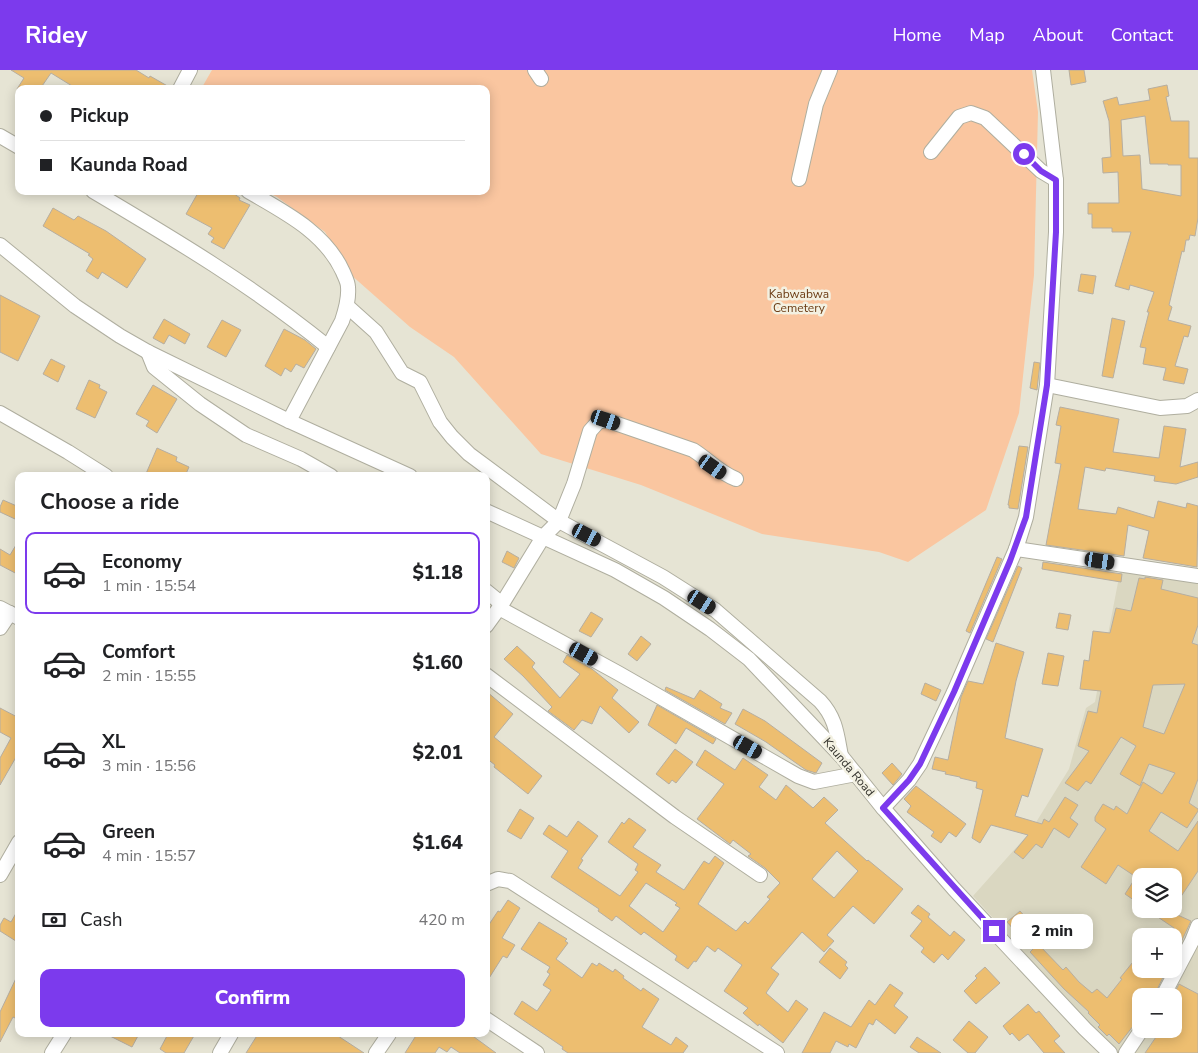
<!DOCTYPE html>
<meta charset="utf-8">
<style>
:root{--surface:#fff;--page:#f2f2f2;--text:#202124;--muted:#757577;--line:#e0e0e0;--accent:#7c3aed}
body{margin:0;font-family:"Nunito Sans",sans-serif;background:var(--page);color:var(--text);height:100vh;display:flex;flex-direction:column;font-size:19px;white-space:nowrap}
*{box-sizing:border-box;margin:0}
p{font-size:16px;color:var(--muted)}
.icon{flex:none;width:28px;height:28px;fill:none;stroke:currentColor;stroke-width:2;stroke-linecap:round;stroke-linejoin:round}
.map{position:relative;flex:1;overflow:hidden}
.side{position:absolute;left:15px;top:402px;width:475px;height:565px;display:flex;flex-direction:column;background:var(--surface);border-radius:10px;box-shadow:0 2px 12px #0003}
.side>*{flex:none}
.hud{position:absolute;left:15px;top:15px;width:475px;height:110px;border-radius:10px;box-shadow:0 2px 12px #0003;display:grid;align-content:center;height:110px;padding:0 25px;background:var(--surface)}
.controls{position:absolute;left:1132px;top:798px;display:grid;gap:10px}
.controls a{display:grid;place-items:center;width:50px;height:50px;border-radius:10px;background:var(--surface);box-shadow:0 2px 12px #0003;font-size:25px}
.end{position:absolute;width:22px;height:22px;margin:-11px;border:6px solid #7c3aed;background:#fff;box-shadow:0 0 0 2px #fff}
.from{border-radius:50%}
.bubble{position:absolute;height:35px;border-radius:10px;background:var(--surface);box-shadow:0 2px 12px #0003;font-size:16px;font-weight:800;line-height:35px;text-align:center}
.car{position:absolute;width:15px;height:30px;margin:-15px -8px;border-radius:6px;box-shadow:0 0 4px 1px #0007;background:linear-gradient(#222 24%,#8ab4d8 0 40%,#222 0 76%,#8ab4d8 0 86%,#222 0)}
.hud b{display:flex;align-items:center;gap:18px;height:48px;font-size:19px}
.hud b+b{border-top:1px solid var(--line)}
.hud i{width:12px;height:12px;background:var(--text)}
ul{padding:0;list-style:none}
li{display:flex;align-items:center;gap:15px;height:82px;margin:0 10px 8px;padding:0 15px;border:2px solid transparent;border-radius:10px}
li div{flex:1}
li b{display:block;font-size:19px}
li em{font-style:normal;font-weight:800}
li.selected{border-color:var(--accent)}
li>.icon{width:45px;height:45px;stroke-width:1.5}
h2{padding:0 25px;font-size:22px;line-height:60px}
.pay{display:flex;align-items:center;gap:12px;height:55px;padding:0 25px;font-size:19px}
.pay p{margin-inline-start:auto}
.primary-button{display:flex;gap:10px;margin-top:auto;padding:10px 25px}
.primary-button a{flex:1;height:58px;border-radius:10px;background:var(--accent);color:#fff;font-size:20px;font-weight:800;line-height:58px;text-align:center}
header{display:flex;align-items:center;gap:30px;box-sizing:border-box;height:70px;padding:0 25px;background:var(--accent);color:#fff}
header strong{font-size:24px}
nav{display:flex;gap:28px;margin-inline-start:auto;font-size:18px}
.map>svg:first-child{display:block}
.built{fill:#dad7c1;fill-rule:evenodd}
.green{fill:#fac6a0}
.building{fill:#edbe70;stroke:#b6aea1;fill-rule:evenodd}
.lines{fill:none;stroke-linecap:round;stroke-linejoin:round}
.minor-casing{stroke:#afae9f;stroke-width:16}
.minor{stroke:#fff;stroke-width:14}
.route{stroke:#7c3aed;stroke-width:6}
.labels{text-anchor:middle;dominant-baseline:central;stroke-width:5;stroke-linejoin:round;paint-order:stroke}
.park-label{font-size:12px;fill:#6c3d15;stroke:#f3f1e2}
.street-label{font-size:12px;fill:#373630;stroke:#f3f1e2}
</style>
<header>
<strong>Ridey</strong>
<nav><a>Home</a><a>Map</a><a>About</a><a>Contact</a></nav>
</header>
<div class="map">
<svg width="1198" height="983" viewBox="0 0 1198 983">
<rect width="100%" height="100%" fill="#e6e4d4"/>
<path class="built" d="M1120,502L1198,513V983H1121L1094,959L973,826L1030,762L1069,699L1086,638L1095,632ZM1141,806H1174V839H1141ZM1141,866H1174V899H1141ZM1141,926H1174V959H1141Z"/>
<path class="green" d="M212,0H1032L1038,42L1034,205L1019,343L986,440L908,492L879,482L762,464L641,415L541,384L454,287L410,257L350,204L325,162L277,127L265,121H486V19H201Z"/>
<g class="building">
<path d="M11,0H136L149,8L150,6L171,18L77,19L51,3L40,19H17L24,8Z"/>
<path d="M1069,0H1084L1086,12L1071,15Z"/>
<path d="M1167,15L1169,26L1166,27L1171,51H1189V88H1198V148L1195,166L1190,165L1189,170H1186L1184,182L1182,181L1169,235L1172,237L1168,250L1191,256L1188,267L1184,266L1175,296L1188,299L1184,314L1163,310L1166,298L1143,294L1146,278L1140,277L1149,242H1147L1154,222L1130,215L1129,220L1115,216L1131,162H1112V158H1092V144H1088V133H1119L1118,102L1103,103L1102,88L1111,87L1109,51L1103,31L1117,27L1119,35L1150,30L1148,19ZM1145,46L1150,94H1168V95H1181V126L1142,119L1140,85L1123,86L1121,50Z"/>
<path d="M199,121H230L240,128L239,130L250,135L224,179L211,172L214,168L208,164L212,158L186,144Z"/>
<path d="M53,138L74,150L78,146L106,161L146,189L127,218L102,202L98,209L86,201L93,189L88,185L90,184L43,156Z"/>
<path d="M1081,204L1096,206L1093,224L1078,221Z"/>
<path d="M0,225L40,246L18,291L0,282Z"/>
<path d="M1112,248L1125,251L1113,308L1102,306Z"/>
<path d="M164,249L190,264L185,274L169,265L164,274L153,268Z"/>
<path d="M222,250L241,260L226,287L207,277Z"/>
<path d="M284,259L305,270L316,279L304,298L296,294L291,302L285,298L281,306L265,296Z"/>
<path d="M51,289L65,296L58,312L43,304Z"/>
<path d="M1034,292L1040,293L1037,320L1030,318Z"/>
<path d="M89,310L100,315L99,318L107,322L95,348L76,339Z"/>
<path d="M153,315L177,329L157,363L146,356L149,351L136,344Z"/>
<path d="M1060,337L1119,349L1113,382L1159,388L1164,356L1186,359L1180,397L1198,392V407L1176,414L1154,411L1155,406L1106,398L1105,401L1085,397L1078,439L1116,444L1118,437L1154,448L1158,431L1186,438L1187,433L1198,436L1197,497L1143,488L1149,461L1128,455L1124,486L1046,475L1061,394L1055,393L1061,356L1056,355Z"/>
<path d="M1019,376L1028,377L1018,439L1009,438V435H1008Z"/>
<path d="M157,378L177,387L176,391L189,397L185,406H145Z"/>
<path d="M3,430L19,437L15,449L0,442V437Z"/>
<path d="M19,470V505L0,495V479L10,485Z"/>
<path d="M507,481L519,488L514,498L502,492Z"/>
<path d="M997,487L1002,489L970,563L966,561Z"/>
<path d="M1043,492L1122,504L1121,512L1042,499Z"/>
<path d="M1018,496L1022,498L993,572L986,569Z"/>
<path d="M1145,507L1163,510L1161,519L1198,528V555L1192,573L1198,575V709L1189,733L1198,739V741L1187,758L1161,742L1149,761L1178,781L1198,751V801L1174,837V806H1141V835L1125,824L1136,807L1118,795L1106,814L1081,797L1106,759L1095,751V747L1103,734L1114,740L1116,736L1127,744L1143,712L1162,724L1175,703L1149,694L1140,716L1120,704L1136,676L1121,667L1091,714L1086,711L1078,721L1065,713L1089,681L1078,676L1088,641L1097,643L1101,621L1080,619L1084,590L1089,591L1093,561L1110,563L1116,538L1131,541L1139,508L1145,509ZM1185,614L1164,664L1143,657L1153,615Z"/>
<path d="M591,542L603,549L591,567L579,561Z"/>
<path d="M1059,543L1071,545L1068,560L1056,558Z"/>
<path d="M641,566L651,574L637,591L628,584Z"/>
<path d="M996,573L1024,582L1016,611L1005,668L1043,679L1028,727L1022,725L1015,746L1042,754L1044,749L1049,752L1065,727L1078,735L1070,748L1078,754L1069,768L1054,758L1042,778L1036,774L1023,789L1014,782L1028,765L991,755L980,773L972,768L983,720L976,718L977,712L960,708V707L945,704L946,702L932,699L935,687L948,690L961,627L968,611L983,614Z"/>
<path d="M517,576L535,593L532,597L560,628L580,604L563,592L567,585L592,599L618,620L612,628L639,652L629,663L600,636L592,654L582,650L574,660L548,641L552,637L523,606L504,589Z"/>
<path d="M1048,583L1064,586L1058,616L1042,614Z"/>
<path d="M925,613L941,620L936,631L921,624Z"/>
<path d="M666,617L694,629L700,620L722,634L720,638L732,643L725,654L665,620Z"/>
<path d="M486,621L513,644L494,667L542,706L528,724L494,697L495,695L486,688Z"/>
<path d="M657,635L716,669L713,674L686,658L676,674L648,655Z"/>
<path d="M0,638L19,648V682L0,715V688L11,668L0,662Z"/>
<path d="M743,639L765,651L822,693L816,703L806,700L766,672L735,654Z"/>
<path d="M675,679L693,692L676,713L672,710L669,714L656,704Z"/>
<path d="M705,680L735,700L743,688L768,705L759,717L776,730L786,715L813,738L824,727L838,740L825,753L867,791L868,790L903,819L874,854L853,836L827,865L834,871L824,882L802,862L771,898L779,904L766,923L788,942L796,930L808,939L783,973L759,954L758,956L743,943L748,938L724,921L742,895L718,878L715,882L707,876L696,892L694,891L688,899L675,890L677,886L644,862L641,865L616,846L612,851L598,841L599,839L551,807L568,781L543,764L549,755L567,767L578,751L598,766L581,789L583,790L578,798L620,826L638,802L635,800L638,794L608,772L622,752L624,754L629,748L646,760L633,777L661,795L656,802L684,820L704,791L709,794L715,786L724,793L698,834L736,861L745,851L748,854L770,829L767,827L780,813L765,798L748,786L751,784L733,770L730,774L697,749L724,714L696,695ZM837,781L858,801L834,828L812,809ZM646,813L677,833L675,835L680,838L663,862L629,836Z"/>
<path d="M892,693L902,704L893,715L882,703Z"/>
<path d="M916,716L966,754L956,767L949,762L941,773L931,766L934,762L907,742L911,736L904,729Z"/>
<path d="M520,739L534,748L521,769L507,761Z"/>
<path d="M508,830L520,838L502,868L515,875L507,888L503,886L486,913V859L498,841L500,842Z"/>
<path d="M918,835L930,844L928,847L950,866L954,861L965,870L948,890L942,884L934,893L921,882L924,878L910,866L922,851L911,843Z"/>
<path d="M19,838V873L0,861V855L4,848L11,852Z"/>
<path d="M1146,839H1173L1171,842L1191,851L1175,885L1174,858Z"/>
<path d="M1020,841L1027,849L1015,861L1007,852Z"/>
<path d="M539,852L567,869L565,871L568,873L556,889L582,908L592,893L597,896L599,893L613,902L615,899L624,906L623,908L641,921L643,918L659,929L642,957L671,975L676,967L688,976L683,983H568L562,979L563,977L514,944L522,931L537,941L551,920L543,915L550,904L547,902L550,897L521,879Z"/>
<path d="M1038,874L1063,900L1066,897L1079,912L1092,923L1097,919L1107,928L1122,909L1120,908L1141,882V899H1167L1154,926H1141V946L1119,974L1109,964L1107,966L1098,957L1100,955L1088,943L1089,942L1064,919L1030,882Z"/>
<path d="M830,878L847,892L845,895L848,898L840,909L819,892Z"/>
<path d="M985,897L1000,913L976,934L964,921L977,908L975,906Z"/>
<path d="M19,902V950L13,947L0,972V942Z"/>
<path d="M890,914L903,923L894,936L908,947L895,964L876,949L873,955L869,953L856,978L849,974L848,977L836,971L830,983H802L824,942L851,957L869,930L875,935Z"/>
<path d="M1179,914L1198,924V983H1145L1156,967L1150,962L1151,959H1174V947L1177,940L1174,938L1173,926Z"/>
<path d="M1028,934L1036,943L1039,941L1060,966L1054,971L1065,983H1044L1028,964L1019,971L1012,963L1010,965L1003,956Z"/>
<path d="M969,951L988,967L975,983H968L953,970Z"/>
<path d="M106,964H139L132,977Z"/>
<path d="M168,964H195L184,983H166L160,979Z"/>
<path d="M258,964H335L364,983H246Z"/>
<path d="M417,964H470L496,983H460L451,977L447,982L439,977L435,983H405Z"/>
<path d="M917,967L941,983H919L910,977Z"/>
</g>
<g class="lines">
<defs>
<g id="minor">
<path d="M535,0L541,9"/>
<path d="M180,19L190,0"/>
<path d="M0,66L19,77"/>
<path d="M931,82L959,47L971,43L985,48L1041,101L1056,110"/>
<path d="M799,109L816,34L830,0"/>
<path d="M93,121C174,169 256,218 328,277"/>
<path d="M248,121C284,142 325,162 343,202C345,207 348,212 348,217C349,229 346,239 342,251L289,351"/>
<path d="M0,175L75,236L120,266L148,282L289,351L410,406"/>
<path d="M347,236L376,262L402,303L420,312L440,352L452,367L469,384L559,451L663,507L715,540L820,631C836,648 837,665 841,686"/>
<path d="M148,282L154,297L200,334L246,365L301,389L331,406"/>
<path d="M1047,315L1160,338L1187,336L1198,330"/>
<path d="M0,343L68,382L106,406"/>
<path d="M486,441L615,500L664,528L710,559L749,589L842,687L883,738L954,819L1085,959L1110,983"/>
<path d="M1016,479L1198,506"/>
<path d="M486,521L502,534"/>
<path d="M0,538L19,548"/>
<path d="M499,538L618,603L798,706L814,712L856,704"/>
<path d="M486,556L502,534L543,467L559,451L574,414L590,361L598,352L606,350L693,380C709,390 718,402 736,409"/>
<path d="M0,558L10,543"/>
<path d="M486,605L675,747L760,805"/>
<path d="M883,738L909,710L920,694L954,622L1016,479L1026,447L1047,315L1056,162V110L1043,0"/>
<path d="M0,805L19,772"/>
<path d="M486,814L498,809L510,811L777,983"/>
<path d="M1163,926L1192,871L1198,856"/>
<path d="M486,949L537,983"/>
<path d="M52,983L64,964"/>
<path d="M220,983L231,964"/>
<path d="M376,983L389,964"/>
<path d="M1126,983L1142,959"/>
</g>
</defs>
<use href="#minor" class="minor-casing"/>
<use href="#minor" class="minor"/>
</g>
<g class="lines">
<path class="route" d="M994,861L883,738L909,710L920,694L954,622L1010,491L1026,447L1047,315L1056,162V110L1041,101L1024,84"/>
</g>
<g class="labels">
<g class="park-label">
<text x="799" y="224">Kabwabwa<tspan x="799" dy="14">Cemetery</tspan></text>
</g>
<g class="street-label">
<text transform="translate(849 697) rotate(50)">Kaunda Road</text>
</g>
</g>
</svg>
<div class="controls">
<a><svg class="icon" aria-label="layers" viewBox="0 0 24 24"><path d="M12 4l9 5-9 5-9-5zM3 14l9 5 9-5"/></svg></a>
<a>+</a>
<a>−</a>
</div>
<i class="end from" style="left:1024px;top:84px"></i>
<i class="end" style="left:994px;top:861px"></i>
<div class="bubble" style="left:1011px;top:844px;width:82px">2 min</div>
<i class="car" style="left:606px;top:350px;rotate:109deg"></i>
<i class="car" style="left:713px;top:397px;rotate:125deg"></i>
<i class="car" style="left:587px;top:465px;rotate:117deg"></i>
<i class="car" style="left:1100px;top:491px;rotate:99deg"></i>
<i class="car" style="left:702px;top:532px;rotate:123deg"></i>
<i class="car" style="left:584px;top:584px;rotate:119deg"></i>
<i class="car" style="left:748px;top:677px;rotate:120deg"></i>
<div class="hud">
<b><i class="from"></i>Pickup</b>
<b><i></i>Kaunda Road</b>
</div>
<section class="side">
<h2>Choose a ride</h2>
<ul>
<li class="selected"><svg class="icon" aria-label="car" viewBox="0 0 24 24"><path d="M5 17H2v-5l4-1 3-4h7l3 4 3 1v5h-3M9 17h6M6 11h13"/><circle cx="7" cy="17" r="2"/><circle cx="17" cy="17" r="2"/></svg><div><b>Economy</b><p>1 min · 15:54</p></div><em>$1.18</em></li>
<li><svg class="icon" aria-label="car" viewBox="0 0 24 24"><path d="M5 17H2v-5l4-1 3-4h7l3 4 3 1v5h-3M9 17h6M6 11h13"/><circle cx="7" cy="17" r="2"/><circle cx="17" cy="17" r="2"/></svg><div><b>Comfort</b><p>2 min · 15:55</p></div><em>$1.60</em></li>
<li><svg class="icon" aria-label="car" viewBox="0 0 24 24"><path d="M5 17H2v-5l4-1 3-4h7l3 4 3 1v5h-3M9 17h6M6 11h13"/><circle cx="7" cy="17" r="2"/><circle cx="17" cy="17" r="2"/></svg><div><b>XL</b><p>3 min · 15:56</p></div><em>$2.01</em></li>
<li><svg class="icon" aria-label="car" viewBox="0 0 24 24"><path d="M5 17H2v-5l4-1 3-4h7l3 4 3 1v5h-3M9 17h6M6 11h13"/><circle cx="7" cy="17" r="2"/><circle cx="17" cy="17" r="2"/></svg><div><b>Green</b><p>4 min · 15:57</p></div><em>$1.64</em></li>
</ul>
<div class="pay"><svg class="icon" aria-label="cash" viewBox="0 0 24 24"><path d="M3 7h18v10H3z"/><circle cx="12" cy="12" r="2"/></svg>Cash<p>420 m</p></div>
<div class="primary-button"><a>Confirm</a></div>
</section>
</div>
